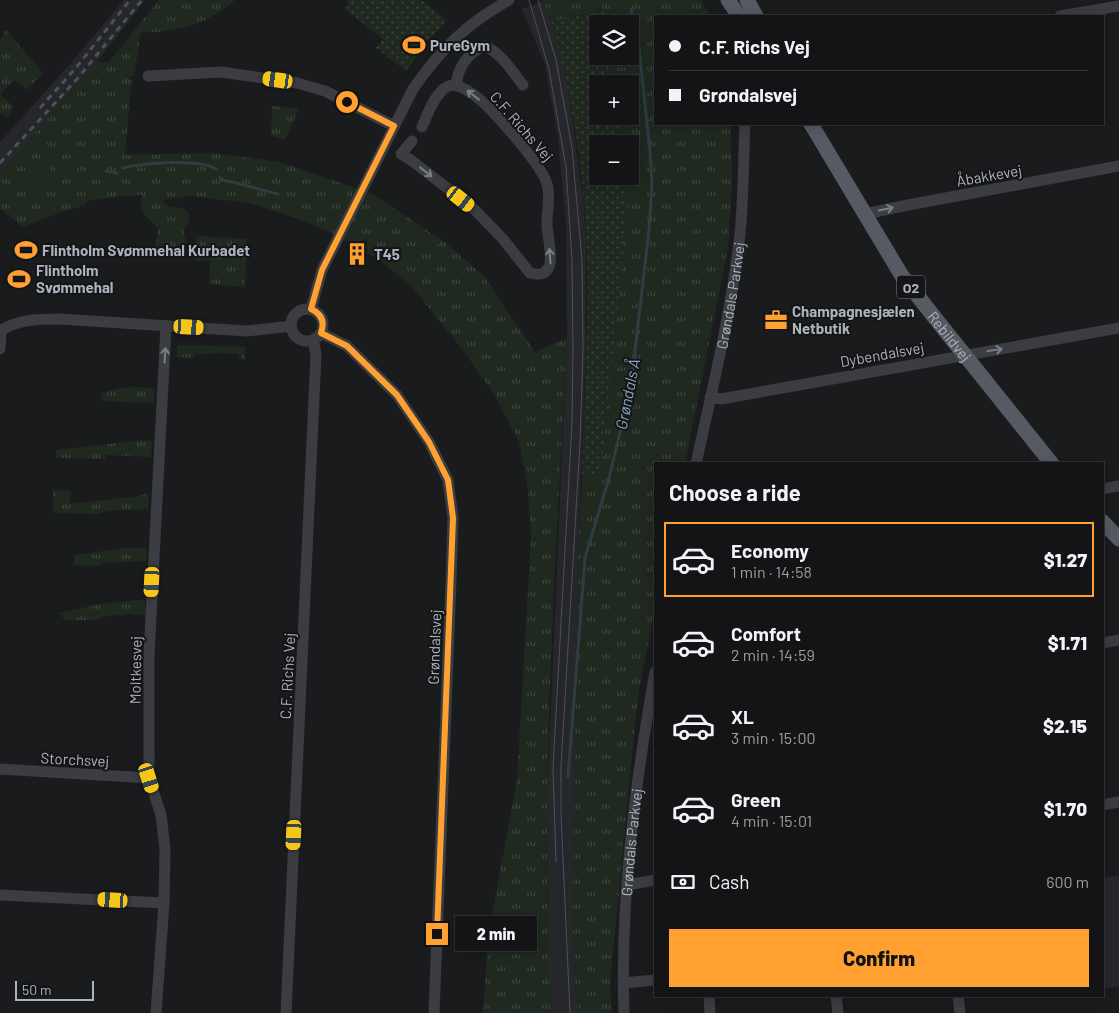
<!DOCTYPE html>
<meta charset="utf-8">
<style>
:root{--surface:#141416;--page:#1d1d1f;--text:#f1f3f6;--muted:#9d9ea1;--line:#333335;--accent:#ffa030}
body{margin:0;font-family:Barlow,sans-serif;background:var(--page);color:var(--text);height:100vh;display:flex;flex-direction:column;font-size:19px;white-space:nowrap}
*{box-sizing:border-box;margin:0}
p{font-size:16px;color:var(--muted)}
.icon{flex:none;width:28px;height:28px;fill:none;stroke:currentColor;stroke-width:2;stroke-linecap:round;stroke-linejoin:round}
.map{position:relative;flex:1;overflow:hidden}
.side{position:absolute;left:654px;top:462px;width:450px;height:535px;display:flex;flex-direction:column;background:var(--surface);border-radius:0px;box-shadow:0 2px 12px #0003,0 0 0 1px var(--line)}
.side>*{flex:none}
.top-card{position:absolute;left:654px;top:15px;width:450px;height:110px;border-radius:0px;box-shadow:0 2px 12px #0003,0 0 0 1px var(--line);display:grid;align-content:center;height:110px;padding:0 15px;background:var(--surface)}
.fabs{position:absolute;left:589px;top:15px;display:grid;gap:10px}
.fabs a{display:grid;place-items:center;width:50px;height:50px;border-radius:0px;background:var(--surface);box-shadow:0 2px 12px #0003,0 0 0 1px var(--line);font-size:25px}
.scale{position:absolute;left:15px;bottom:12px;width:79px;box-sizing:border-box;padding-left:5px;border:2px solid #acb3bd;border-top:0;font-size:14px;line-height:18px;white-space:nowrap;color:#acb3bd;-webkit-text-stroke:4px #151518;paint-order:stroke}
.end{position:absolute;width:22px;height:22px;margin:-11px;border:6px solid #ffa030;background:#111;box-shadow:0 0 0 2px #111}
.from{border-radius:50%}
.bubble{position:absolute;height:35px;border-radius:0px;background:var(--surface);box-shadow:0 2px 12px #0003,0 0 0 1px var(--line);font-size:16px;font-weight:800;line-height:35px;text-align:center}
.car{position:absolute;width:15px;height:30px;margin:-15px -8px;border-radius:6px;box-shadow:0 0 4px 1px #0007;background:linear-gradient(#f5c518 24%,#345 0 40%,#f5c518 0 76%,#345 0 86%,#f5c518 0)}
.top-card b{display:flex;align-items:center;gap:18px;height:48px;font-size:19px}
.top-card b+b{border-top:1px solid var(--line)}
.top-card i{width:12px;height:12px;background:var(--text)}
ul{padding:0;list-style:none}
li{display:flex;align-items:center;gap:15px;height:75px;margin:0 10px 8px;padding:0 5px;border:2px solid transparent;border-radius:0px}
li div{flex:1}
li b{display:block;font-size:19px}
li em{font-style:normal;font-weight:800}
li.on{border-color:var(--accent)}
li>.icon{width:45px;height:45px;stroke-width:1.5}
h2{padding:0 15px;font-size:22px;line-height:60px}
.pay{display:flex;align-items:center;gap:12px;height:55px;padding:0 15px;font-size:19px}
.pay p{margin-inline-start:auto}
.cta{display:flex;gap:10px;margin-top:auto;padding:10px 15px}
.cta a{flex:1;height:58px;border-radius:0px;background:var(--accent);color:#111;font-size:20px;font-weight:800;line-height:58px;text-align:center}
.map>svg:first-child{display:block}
.built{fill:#26272a}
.grass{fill:url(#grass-dots)}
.park{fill:url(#park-tufts)}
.pitch{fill:#1f2920}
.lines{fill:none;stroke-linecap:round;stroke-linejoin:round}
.stream{stroke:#2e3c43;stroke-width:3}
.minor{stroke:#3b3d42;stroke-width:11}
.major{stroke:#575a62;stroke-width:15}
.tram{stroke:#4e5158;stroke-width:1}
.rail{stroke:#4e5158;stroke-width:3;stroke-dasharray:6 5;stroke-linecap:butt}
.oneway{stroke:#797e86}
.route{stroke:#ffa030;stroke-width:6}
.labels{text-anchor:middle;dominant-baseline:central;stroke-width:4;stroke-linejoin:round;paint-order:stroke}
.shield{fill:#151518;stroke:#7f848c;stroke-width:1}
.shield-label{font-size:14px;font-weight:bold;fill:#acb3bd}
.poi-label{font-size:15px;font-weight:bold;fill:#acb3bd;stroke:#151518;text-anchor:start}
.street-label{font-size:15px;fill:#acb3bd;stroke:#151518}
.water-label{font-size:16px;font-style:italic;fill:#80a7bb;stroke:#151518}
</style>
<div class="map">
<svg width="1119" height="1013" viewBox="0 0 1119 1013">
<defs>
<pattern id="grass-dots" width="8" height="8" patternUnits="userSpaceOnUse" patternTransform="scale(1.25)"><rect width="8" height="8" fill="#1f2920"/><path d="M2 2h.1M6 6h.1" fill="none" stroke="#3d463e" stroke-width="1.8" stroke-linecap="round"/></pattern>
<pattern id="park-tufts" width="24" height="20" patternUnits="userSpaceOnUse" patternTransform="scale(1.25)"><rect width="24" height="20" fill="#1f2920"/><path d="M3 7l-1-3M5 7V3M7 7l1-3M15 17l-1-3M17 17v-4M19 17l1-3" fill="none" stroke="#3d463e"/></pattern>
</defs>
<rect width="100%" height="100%" fill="#1a1b1d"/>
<g class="built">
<path d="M124,0H145L97,62L0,173V142L71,63Z"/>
<path d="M544,0L562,58L570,103L584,205L586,246V347L578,549L572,926L577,1013H551L548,969L547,797L567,338L566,227L558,138L545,65L522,9Z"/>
<path d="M1119,876V987L1103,988V877Z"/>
</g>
<g class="grass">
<path d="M346,0H421L448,21L429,39L406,71L376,48L383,39L345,9L349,3Z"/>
<path d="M605,10L608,24H598V56H613L617,84H598V116H621L624,144H598V176H628L631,205L601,474L582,477C584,386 592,294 584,204C579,142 568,81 551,22Z"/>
</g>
<g class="park">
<path d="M159,0H235C206,26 178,31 141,33L134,76H127L133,81L131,85L125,155L213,153L280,162L373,194L446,243L484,276L535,352L567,338C556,562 539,788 551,1013H483L488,936L517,780L531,538L528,490L519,441L492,391L459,345L412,287L381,261L328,231L296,218L249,203L190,196L162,200L169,207C179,207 194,207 188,223C187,225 184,227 184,229C182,234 187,239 186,244C184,263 162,261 155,246L158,231L156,226L143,214L141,206L142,195L123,196L88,201L84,206L64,211L23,227L0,209V173L97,62H109Z"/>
<path d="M544,0H701L711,16H655V124H731L732,187L728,248L685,464H655V611L638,696L610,983L612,1013H577L572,926L578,549L582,477L601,474L628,205L625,176H630V144H621L617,116H630V84H613L609,56H630V24H605L603,10L551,22Z"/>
<path d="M6,30L43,73L27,90L14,80L0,94L14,107L7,117L0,113V40Z"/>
<path d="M272,106L299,109L285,140L271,136Z"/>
<path d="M196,236L247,239L245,287L209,284L210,261L194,260Z"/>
<path d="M177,345L245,347V359H239V354L213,353L211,354H196L193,358L177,357Z"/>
<path d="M134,387L154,388V403L101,401L102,393L118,388Z"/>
<path d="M142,440L152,441L151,457L106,455L105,459L56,458V450Z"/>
<path d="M53,490L71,491L70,504C92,501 113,499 134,497C140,497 143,493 149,494L148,509L105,511L100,514L53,513Z"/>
<path d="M126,548H147L146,561L103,563L99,566L74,565V555Z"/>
<path d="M137,600H145V615L129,614L100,617L98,620H65L59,613L100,604Z"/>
</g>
<g class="pitch">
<path d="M42,165H47L51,168V176L47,180L45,188L35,192C24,185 33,171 42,165Z"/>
<path d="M420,227L440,242L432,252L413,237Z"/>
</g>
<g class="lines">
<g class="stream">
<path d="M123,168C143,163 199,158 216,169"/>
<path d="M106,171L117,173"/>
<path d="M220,177L222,180C241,183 259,190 278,194"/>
<path d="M568,777L585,558L609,478L622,424L633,368L649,230L652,184L650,151L639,49L631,9"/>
</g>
<g class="minor">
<path d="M1060,16L1119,6"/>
<path d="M148,76L221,72L297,83L325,91L394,126"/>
<path d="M457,86C456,69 469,51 485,46C502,54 512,71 523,85"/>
<path d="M412,141L401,154L411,160L474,209L503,239L530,273C563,282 546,238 547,222C547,210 551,195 547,184C542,165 489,105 473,94C467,90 459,85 452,85C437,87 427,115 422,127"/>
<path d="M865,214L908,205L1119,166"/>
<path d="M311,309L322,270L413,89C441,49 466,24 509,0"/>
<circle cx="307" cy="325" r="16"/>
<path d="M0,331C19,319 38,319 60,319L247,331L291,326"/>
<path d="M321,333L347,346L397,395L429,442L448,480L453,518L451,581L434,1013"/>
<path d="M0,349L1,330"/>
<path d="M710,397L721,399L1119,328"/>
<path id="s1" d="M696,464C712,390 730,317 739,242C744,203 743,163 745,124"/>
<path d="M1102,489L1119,486"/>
<path d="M1102,643L1119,640"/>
<path d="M0,769L149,778"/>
<path d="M1102,805L1119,802"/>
<path d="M627,885L655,880"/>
<path d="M0,895L164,903"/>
<path d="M623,983L655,980"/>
<path d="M709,996L710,1013"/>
<path d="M836,996L838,1013"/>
<path d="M958,996L960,1013"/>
<path d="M156,1013L164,903L165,849L161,815L149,778V655L166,326"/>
<path d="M286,1013L316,354L313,340"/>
<path id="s2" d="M624,1013C620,899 635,784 655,672"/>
</g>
<g class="major">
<path d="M728,0L739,16"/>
<path d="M747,0L756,16"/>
<path id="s3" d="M811,124L902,276L935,318L1052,464"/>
<path d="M1102,521L1119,539"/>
</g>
<g class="tram">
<path d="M529,0L549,69L566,167L572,261L573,349L572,423L553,768L556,862"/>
<path d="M538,0L556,60L572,148L582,261L583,350L580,442L561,767V815L570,1013"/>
</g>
<g class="rail">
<path d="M40,108L75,69L130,0"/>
<path d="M0,163L77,79L142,0"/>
</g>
</g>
<defs><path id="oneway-shaft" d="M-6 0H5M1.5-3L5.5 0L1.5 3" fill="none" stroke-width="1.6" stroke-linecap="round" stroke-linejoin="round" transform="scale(1.25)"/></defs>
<g class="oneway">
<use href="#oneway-shaft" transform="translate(473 95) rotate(-142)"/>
<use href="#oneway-shaft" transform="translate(426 172) rotate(38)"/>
<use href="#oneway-shaft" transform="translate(886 209) rotate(-12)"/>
<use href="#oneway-shaft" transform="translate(550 256) rotate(-94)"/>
<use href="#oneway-shaft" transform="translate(995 350) rotate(-8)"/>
<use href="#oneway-shaft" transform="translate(165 355) rotate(-87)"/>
</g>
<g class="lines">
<path class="route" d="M347,102L394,126L322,270L311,309C322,314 325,322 321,333L347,346L397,395L429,442L448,480L453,518L437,934"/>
</g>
<defs>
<symbol id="stadium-bare" viewBox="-9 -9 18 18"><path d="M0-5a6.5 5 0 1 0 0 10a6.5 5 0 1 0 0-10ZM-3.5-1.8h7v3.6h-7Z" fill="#ffa030" stroke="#151518" stroke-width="2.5" paint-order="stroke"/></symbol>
<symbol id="building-bare" viewBox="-9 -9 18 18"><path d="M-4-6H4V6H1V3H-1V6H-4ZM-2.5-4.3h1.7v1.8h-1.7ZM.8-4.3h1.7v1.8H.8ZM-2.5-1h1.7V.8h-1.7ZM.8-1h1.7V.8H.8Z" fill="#ffa030" stroke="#151518" stroke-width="2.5" paint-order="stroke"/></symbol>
<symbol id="office-bare" viewBox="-9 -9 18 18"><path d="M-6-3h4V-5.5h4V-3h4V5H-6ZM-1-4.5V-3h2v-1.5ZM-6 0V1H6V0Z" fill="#ffa030" stroke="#151518" stroke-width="2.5" paint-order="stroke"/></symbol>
</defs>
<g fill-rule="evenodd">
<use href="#stadium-bare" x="398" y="29" width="32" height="32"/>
<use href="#stadium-bare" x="10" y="234" width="32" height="32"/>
<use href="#building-bare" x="341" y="238" width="32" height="32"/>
<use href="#stadium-bare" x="3" y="263" width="32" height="32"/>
<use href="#office-bare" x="760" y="304" width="32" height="32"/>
</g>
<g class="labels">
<rect class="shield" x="897" y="275.5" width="28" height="23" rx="4"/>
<g class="shield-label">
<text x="911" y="287">O2</text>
</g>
<g class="poi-label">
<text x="430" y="45">PureGym</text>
<text x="42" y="250">Flintholm Svømmehal Kurbadet</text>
<text x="374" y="254">T45</text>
<text x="36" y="270">Flintholm<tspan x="36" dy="17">Svømmehal</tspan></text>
<text x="792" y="311">Champagnesjælen<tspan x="792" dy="17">Netbutik</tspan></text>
</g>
<g class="street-label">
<text transform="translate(522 126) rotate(49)">C.F. Richs Vej</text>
<text transform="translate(989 175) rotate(-10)">Åbakkevej</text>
<text stroke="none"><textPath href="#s1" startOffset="172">Grøndals Parkvej</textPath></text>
<text stroke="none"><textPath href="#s3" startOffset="254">Rebildvej</textPath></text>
<text transform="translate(882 354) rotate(-10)">Dybendalsvej</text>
<text transform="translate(434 647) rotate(-88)">Grøndalsvej</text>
<text transform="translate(135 670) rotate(-89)">Moltkesvej</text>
<text transform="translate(287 676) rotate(-87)">C.F. Richs Vej</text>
<text transform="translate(75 759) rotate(3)">Storchsvej</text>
<text stroke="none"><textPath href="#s2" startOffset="171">Grøndals Parkvej</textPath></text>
</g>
<g class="water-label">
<text transform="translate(627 394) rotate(-79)">Grøndals Å</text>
</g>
</g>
</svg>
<div class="fabs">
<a><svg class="icon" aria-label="layers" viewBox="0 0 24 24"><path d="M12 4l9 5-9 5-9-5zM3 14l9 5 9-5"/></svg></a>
<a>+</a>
<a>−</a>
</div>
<div class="scale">50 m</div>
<i class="end from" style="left:347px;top:102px"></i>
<i class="end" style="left:437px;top:934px"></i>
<div class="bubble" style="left:455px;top:916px;width:82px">2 min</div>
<i class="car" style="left:278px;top:80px;rotate:278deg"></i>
<i class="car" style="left:461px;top:199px;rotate:128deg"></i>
<i class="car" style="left:189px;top:327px;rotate:93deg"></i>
<i class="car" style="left:152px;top:582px;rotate:183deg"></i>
<i class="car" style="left:149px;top:778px;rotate:162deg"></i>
<i class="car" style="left:294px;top:835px;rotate:183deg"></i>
<i class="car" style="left:113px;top:900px;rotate:273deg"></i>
<div class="top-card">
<b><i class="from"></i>C.F. Richs Vej</b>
<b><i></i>Grøndalsvej</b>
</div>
<section class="side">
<h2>Choose a ride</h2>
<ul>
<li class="on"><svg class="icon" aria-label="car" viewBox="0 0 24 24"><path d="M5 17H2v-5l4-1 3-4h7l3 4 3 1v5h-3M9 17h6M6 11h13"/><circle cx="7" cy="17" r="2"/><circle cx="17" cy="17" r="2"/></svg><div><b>Economy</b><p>1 min · 14:58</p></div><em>$1.27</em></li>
<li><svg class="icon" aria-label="car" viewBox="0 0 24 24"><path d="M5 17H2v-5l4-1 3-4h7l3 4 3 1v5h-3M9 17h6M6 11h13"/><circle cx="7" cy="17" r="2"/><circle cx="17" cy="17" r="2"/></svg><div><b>Comfort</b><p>2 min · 14:59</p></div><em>$1.71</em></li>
<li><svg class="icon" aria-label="car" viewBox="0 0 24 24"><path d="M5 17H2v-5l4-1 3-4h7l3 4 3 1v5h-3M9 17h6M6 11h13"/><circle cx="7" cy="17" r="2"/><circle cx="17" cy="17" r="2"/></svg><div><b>XL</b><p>3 min · 15:00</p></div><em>$2.15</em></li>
<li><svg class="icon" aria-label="car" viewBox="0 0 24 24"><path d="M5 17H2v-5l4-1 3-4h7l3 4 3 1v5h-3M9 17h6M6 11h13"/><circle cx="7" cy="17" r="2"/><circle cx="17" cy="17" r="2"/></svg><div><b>Green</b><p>4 min · 15:01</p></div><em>$1.70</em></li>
</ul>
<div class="pay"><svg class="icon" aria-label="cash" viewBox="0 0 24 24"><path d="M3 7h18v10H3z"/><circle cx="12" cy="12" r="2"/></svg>Cash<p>600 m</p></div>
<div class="cta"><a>Confirm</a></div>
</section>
</div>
